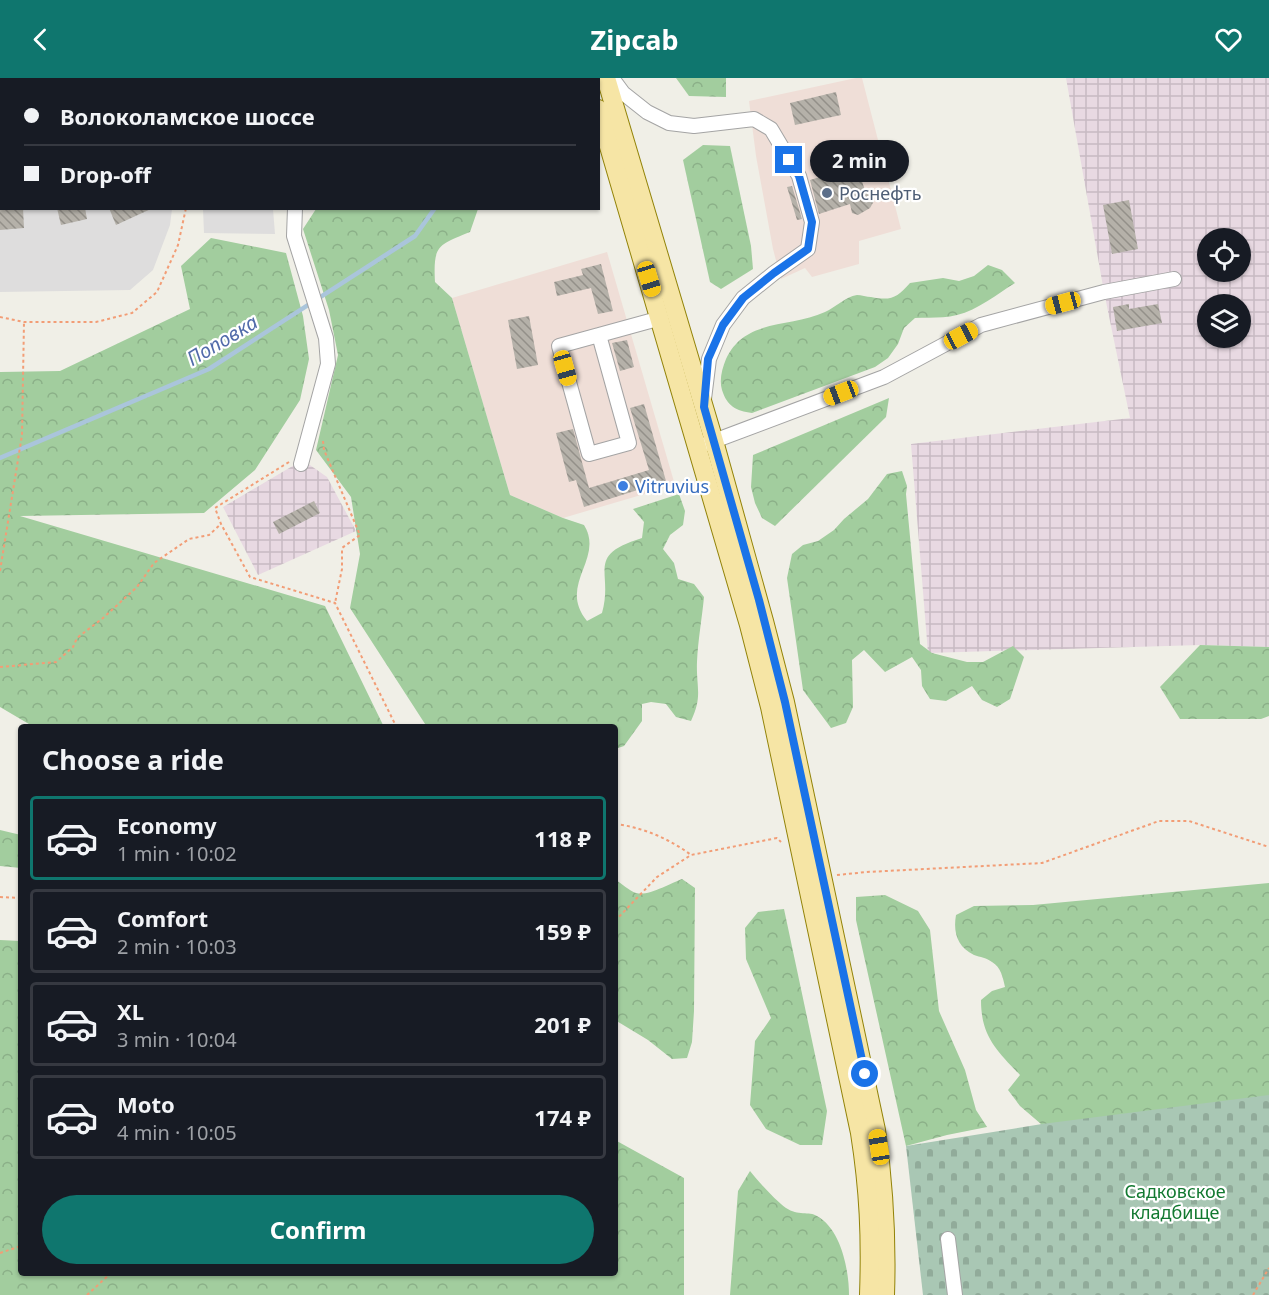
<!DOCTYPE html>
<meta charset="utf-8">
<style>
:root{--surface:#171b24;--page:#20242c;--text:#f1f3f6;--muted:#9ea1a6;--line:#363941;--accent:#0f766e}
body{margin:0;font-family:"Noto Sans",sans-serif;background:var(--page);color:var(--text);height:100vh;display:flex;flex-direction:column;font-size:22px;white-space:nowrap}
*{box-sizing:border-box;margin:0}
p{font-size:20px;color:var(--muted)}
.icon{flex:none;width:33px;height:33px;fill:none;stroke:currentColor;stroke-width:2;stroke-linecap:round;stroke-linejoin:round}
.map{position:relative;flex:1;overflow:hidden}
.details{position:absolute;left:18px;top:646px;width:600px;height:552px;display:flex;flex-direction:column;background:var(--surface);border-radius:6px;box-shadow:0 2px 4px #0004}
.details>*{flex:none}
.banner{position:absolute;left:0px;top:0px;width:600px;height:132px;box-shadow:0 2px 4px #0004;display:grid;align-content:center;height:132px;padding:0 24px;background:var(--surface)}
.controls{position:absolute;left:1197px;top:150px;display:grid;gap:12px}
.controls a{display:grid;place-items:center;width:54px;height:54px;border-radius:50%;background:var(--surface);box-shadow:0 2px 4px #0004;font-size:30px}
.end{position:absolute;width:27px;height:27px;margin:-14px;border:8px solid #1a73e8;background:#fff;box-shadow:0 0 0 3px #fff}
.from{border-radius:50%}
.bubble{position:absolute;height:42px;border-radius:21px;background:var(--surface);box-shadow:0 2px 4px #0004;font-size:20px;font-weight:700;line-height:42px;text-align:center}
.car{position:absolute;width:18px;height:36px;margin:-18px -9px;border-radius:8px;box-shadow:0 0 4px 2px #0007;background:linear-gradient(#f5c518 24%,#345 0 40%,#f5c518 0 76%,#345 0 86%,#f5c518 0)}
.banner b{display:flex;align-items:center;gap:21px;height:57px;font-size:22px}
.banner b+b{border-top:2px solid var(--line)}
.banner i{width:15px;height:15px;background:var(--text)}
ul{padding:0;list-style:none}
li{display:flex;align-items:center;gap:18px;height:84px;margin:0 12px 9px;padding:0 12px;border:3px solid var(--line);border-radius:6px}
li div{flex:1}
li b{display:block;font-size:22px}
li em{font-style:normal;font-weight:700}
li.on{border-color:var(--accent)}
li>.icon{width:54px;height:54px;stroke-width:1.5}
h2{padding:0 24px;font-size:27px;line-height:72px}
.cta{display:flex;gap:12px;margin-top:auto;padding:12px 24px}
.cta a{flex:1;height:69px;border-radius:36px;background:var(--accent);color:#fff;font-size:24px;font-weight:700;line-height:69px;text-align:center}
header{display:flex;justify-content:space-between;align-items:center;height:78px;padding:0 24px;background:var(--accent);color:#fff;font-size:27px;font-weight:700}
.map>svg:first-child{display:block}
.residential{fill:#dedddd}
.commercial{fill:#efded7}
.industrial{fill:url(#industrial-grid);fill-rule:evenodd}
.forest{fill:url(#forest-crowns)}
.cemetery{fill:url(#cemetery-stones)}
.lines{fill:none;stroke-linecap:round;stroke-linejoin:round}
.stream{stroke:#aac5db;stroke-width:4.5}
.building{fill:url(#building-back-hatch)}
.minor-casing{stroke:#a4a4a4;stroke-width:16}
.major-casing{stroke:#928309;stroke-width:20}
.path{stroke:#f29d76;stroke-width:2;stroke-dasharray:3 3;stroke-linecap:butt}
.minor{stroke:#fff;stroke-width:14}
.major{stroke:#f6e5a5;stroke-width:18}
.route{stroke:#1a73e8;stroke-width:8}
.service-dot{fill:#5c6f8a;stroke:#fff;stroke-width:2}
.shop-dot{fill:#3f7fe0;stroke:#fff;stroke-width:2}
.labels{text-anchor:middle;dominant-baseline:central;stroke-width:4.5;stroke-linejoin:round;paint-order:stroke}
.service-label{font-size:18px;fill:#4e5e75;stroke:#fff;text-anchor:start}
.shop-label{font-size:18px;fill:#366cbe;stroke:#fff;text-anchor:start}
.park-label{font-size:18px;fill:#137931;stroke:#fff}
.water-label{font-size:20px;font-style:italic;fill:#516baa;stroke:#fff}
</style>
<header><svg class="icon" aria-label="back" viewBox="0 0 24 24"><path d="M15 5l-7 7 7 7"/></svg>Zipcab<svg class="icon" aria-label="heart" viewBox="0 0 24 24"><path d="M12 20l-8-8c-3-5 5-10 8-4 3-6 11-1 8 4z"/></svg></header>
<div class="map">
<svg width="1269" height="1217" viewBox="0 0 1269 1217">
<defs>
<pattern id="industrial-grid" width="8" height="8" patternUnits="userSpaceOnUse" patternTransform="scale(1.5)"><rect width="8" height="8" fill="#e8d9e2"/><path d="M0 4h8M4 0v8" fill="none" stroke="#c7bac2"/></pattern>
<pattern id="forest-crowns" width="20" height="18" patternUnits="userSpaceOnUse" patternTransform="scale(1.5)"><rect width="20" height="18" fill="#a2cd9e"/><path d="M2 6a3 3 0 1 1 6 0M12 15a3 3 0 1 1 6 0" fill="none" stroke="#8bb088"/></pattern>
<pattern id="cemetery-stones" width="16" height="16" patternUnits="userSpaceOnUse" patternTransform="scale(1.5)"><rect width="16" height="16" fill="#a9c7b4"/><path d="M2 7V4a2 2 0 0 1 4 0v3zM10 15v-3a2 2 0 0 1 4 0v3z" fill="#91ab9a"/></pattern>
<pattern id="building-back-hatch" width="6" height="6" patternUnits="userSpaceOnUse" patternTransform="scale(1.5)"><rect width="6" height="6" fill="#b5b1a9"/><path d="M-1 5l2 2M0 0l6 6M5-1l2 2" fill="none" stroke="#939089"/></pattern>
</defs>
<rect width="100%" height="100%" fill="#f0efe7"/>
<g class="residential">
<path d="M0,0H155L2,2L1,73Z"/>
<path d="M0,106H1L2,130L172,131L170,147L153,192L130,212L0,214Z"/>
<path d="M203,131H273L275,156L204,155Z"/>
</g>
<g class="commercial">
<path d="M856,0H862L901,151L859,163V186L812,199L805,190L781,201L773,171L756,78L749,23Z"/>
<path d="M607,174L675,407L563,440L510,417L452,220Z"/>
</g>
<g class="industrial">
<path d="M1066,0H1269V569L1200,567L928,575L911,366L1130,340L1104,214ZM1208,160H1240V194H1208ZM1208,226H1240V260H1208Z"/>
<path d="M307,385L327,399L356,453L258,497L223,429L296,386Z"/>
</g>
<g class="forest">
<path d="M676,0H726V19L689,18Z"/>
<path d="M703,67L730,68L751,168L753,191L721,211L710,204L683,82Z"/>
<path d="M316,131H478L470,154C438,167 433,167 435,204L452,220L510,417L563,440L584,447C605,481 557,506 587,543L602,535C614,493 584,478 642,460L644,444L633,431L679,416L685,433L683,447L670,457L663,471L674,485L678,501L694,506L704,519C702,540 698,562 697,584C696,609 703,618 691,643L676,639L666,626L651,624L642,626V643L624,668L615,671V650L427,649L350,530L360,476L351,419L316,372L338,277L329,232L303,151Z"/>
<path d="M211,160L286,175L303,238L309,281L300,322L255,392L204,435L20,438L325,528L384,649H34L0,629V294L60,293L190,231L181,188Z"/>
<path d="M988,187L1002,192L1015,205C997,216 978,232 957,237C943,241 929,239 915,240L904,250L898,266L888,280L875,289L752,335C736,333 727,328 722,312C719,302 722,291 726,281C745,240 790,250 825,234C836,229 845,219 857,217C861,217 867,219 871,219C891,223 897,220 910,205L943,200L959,203L974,198Z"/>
<path d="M889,320L886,339L775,448L762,440L755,425L751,409L753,377Z"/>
<path d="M902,393L907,408L906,416L920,566L932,575L967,584H983L1013,568L1024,579L1010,621L997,629L982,622L972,608L946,623L930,621L922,608L921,592L912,579L885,594L864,572L852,582L853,629L846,645L831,650L803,612L787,500L792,476L803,467L818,463L834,452L844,441L868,421L887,396Z"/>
<path d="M1200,567L1269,569V638L1261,641H1180L1160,609Z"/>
<path d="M0,752L21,757V790L0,788Z"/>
<path d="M682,801L695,810L694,933L692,964L687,980L672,981L648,962L615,942V802C622,805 629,813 636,815C647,819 671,805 682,801Z"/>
<path d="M1269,805V1217L1034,1057L1041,1046L1020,1028L1008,1012L1020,997C996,972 981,958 981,922L992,913L1005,909C1003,900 1001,889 992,884C987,880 980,879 974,877C957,869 953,854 956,837L974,828L1033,827Z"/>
<path d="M885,817L918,833L930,852L939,933L965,992L976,1032L987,1049L947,1057L906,1068L856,842V819Z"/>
<path d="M784,831L827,1033L822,1067H800L766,1051L750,1027L755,963L771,940L746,881L745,850L758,834Z"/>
<path d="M0,862L21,863V1196H615V1062L684,1100V1217H0Z"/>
<path d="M750,1093C758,1103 775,1122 786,1130C798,1138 809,1133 817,1138C841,1151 849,1192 849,1217H730L738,1113Z"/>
</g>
<path class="cemetery" d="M1269,1017V1217H923L906,1068L1042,1046Z"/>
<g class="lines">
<g class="stream">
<path d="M560,2L562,0"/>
<path d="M0,380L209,291L415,158L435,130"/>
</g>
</g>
<g class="building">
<path d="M836,14L841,37L795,47L790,25Z"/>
<path d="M856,83L865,113L871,114L874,123L870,130L858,137L852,135L850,126L819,136L810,102L840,93L838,88Z"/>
<path d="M792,108L802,141L797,142L787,109Z"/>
<path d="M1129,122L1138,171L1112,176L1103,127Z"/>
<path d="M0,130H23L24,150L0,152Z"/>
<path d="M57,130H85L87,141L61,147Z"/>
<path d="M109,130H153L116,147Z"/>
<path d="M601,186L613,233L598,236L591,210L557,218L554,204L583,197L581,191Z"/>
<path d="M1129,226V231L1158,226L1162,245L1117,253L1113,229Z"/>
<path d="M529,238L538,287L517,291L508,242Z"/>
<path d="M627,262L634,289L620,293L612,265Z"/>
<path d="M644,326L666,403L584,429L576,402L569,404L556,355L573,351L589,410L649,392L630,330Z"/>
<path d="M314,423L320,435L279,456L273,444Z"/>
</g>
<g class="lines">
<defs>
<g id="minor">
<path d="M612,0L623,15L647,34L669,45L694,48L754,41L771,51L799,98L812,144L808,171L774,195L743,220L723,247L709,281L704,321"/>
<path d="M180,2L182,0"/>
<path d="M298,2L299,0"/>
<path d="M0,92H2"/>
<path d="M295,130L294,158L326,260L328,286L301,386"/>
<path d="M599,257L629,365L589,376L559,268L661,240"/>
<path d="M706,366L884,299L981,247L1104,214L1174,201"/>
<path d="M948,1161L955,1217"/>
</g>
<g id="major">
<path d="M589,0L590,2"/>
<path d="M606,0L714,363L764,543L785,624L876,1052C884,1109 887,1159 885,1217"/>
<path d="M598,31L749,547L770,629L860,1055C869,1112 871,1159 869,1217"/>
</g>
</defs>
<use href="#minor" class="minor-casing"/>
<use href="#major" class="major-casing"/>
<g class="path">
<path d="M0,239L24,244H96L132,235L157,214L178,167L186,130"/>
<path d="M323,363L324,372L360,457L342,470V491L335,525"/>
<path d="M289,384L215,430L221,446L250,499L335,525L397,650"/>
<path d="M0,493L22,357L24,244"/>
<path d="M0,589L56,584L73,569L77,560L103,540L137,509L154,485L189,461L209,457L221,446"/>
<path d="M615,746C642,749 670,761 691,777"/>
<path d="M837,797L867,794L1042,785L1159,743H1189L1269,769"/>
<path d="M0,819L21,820"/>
<path d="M615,843L657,799L691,777L777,760L781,764"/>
<path d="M0,1175L21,1168"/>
<path d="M87,1217L110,1196"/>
<path d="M1253,1217L1269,1190"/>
</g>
<use href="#minor" class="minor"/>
<use href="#major" class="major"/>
</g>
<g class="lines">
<path class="route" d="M789,82L799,98L812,144L808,171L774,195L743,220L723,247L708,281L704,329L759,522L785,624L865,996"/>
</g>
<circle class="service-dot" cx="827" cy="115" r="6"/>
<circle class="shop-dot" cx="623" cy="408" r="6"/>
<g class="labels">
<g class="service-label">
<text x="839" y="115">Роснефть</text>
</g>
<g class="shop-label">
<text x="635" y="408">Vitruvius</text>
</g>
<g class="park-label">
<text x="1175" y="1113">Садковское<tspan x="1175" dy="21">кладбище</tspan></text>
</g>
<g class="water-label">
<text transform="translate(222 262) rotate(-31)">Поповка</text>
</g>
</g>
</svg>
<div class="controls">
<a><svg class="icon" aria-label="locate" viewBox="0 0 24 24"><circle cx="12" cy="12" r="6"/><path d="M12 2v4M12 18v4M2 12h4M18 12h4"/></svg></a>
<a><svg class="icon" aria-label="layers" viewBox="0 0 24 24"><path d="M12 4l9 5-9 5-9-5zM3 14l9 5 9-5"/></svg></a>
</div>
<i class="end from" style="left:865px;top:996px"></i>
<i class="end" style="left:789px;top:82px"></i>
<div class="bubble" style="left:810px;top:62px;width:99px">2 min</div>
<i class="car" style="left:649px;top:201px;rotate:163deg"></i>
<i class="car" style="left:1063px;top:225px;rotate:255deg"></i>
<i class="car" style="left:961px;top:258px;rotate:62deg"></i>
<i class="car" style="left:565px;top:290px;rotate:164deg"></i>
<i class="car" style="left:841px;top:315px;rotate:249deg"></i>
<i class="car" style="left:879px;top:1069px;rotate:351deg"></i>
<div class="banner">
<b><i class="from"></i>Волоколамское шоссе</b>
<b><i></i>Drop-off</b>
</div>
<section class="details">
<h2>Choose a ride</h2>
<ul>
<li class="on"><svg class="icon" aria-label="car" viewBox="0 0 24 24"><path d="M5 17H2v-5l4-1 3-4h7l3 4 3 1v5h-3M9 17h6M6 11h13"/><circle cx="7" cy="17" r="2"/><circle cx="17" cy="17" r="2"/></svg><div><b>Economy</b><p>1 min · 10:02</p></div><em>118 ₽</em></li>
<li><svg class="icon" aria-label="car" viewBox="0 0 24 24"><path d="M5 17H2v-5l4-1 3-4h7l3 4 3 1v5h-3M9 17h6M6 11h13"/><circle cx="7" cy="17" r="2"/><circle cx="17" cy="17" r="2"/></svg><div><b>Comfort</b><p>2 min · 10:03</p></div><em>159 ₽</em></li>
<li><svg class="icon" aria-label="car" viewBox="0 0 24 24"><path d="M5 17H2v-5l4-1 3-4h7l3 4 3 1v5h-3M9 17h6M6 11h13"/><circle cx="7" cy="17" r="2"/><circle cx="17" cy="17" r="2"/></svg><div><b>XL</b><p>3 min · 10:04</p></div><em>201 ₽</em></li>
<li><svg class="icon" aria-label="car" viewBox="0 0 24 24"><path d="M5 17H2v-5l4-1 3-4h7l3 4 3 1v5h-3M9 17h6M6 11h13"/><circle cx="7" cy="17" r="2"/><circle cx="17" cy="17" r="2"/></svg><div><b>Moto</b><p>4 min · 10:05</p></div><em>174 ₽</em></li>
</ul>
<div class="cta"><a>Confirm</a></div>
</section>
</div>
